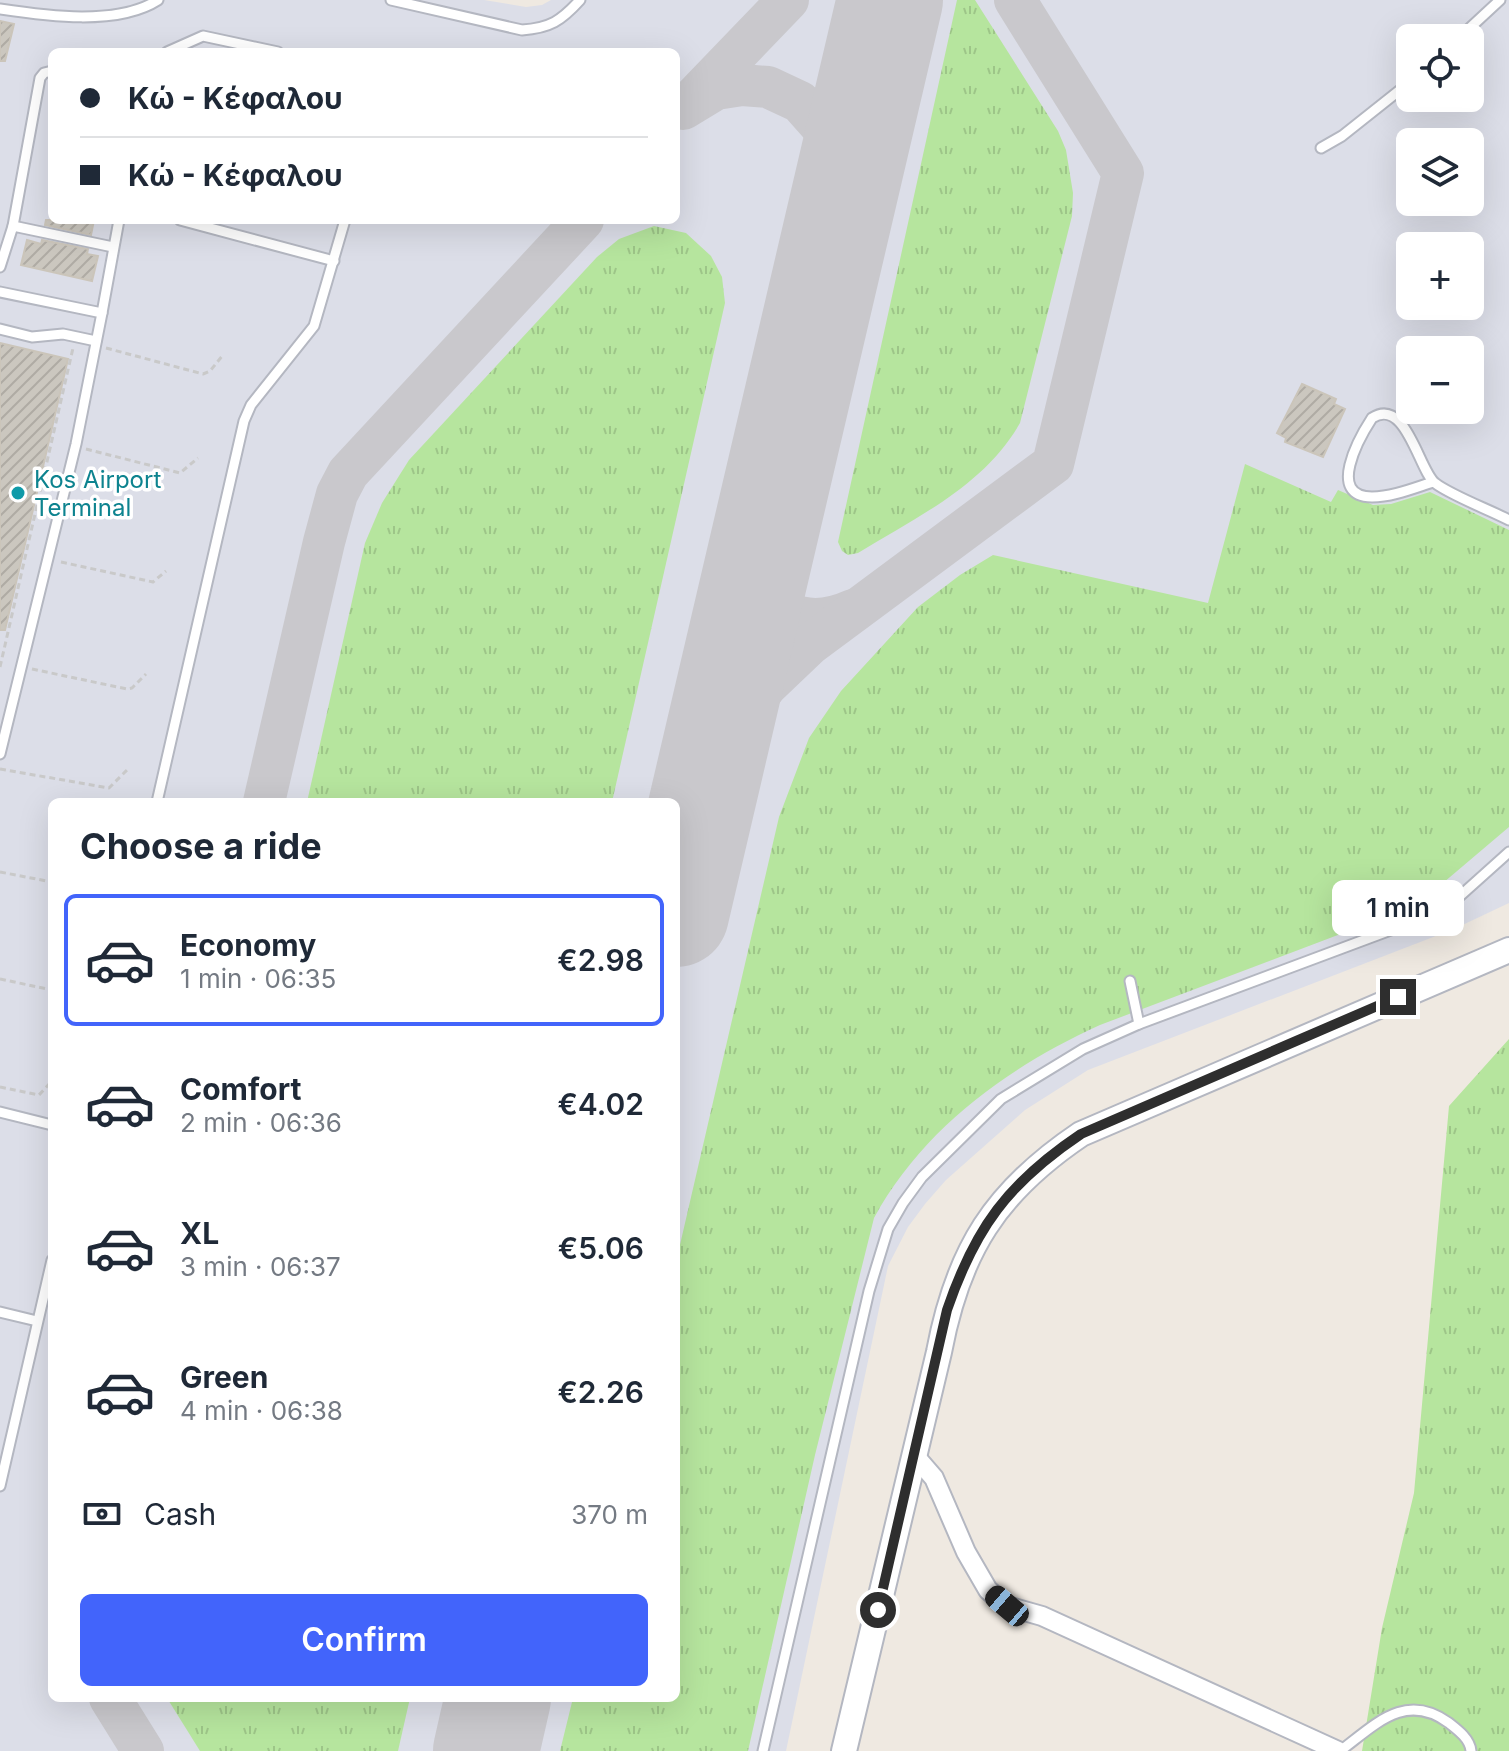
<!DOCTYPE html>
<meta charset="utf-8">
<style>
:root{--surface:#fff;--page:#f2f2f3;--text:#1f2937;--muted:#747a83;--line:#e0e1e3;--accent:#4264fb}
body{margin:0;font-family:Inter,sans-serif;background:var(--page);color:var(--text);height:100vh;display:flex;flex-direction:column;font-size:30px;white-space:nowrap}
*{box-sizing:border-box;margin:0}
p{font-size:26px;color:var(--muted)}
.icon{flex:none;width:44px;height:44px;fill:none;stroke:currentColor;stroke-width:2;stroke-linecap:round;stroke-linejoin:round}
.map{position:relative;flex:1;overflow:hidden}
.sheet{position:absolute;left:48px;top:798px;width:632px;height:904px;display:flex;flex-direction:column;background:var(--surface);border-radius:12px;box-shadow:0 8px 32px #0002}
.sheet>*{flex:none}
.guide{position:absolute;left:48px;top:48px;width:632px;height:176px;border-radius:12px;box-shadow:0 8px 32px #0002;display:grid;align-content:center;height:176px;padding:0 32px;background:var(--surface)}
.buttons{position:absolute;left:1396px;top:24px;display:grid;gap:16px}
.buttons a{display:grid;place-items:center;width:88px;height:88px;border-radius:12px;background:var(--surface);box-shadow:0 8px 32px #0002;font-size:40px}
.end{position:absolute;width:36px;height:36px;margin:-18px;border:10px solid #2e2e2e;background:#fff;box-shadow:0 0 0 4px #fff}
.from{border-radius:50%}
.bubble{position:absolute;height:56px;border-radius:12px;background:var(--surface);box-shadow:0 8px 32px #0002;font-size:26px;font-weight:600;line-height:56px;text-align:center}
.car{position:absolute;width:24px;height:48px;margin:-24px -12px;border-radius:10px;box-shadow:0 0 6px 2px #0007;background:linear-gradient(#222 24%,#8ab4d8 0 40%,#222 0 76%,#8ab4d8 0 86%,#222 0)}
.guide b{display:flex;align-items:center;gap:28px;height:76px;font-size:30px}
.guide b+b{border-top:2px solid var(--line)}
.guide i{width:20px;height:20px;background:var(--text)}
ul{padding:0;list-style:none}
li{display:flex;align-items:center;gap:24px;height:132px;margin:0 16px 12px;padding:0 16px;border:4px solid transparent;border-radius:12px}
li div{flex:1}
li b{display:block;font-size:30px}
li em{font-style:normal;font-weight:600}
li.current{border-color:var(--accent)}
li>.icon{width:72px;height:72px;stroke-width:1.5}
h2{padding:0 32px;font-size:36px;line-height:96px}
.pay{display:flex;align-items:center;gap:20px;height:88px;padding:0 32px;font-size:30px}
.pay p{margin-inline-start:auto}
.button{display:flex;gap:16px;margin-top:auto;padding:16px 32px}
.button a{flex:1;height:92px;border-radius:12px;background:var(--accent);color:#fff;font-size:32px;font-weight:600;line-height:92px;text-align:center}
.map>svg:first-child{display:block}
.airport{fill:#dcdee8;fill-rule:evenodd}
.grass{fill:url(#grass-tufts)}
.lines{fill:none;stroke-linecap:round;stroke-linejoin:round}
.taxiway{stroke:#c9c8cc;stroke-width:42}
.runway{stroke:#c9c8cc;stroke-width:106}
.building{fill:url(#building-hatch);stroke:#cbc5ba;stroke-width:2}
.lane-casing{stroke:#b4b7c1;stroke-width:13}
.street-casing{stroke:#b4b7c1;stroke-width:22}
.secondary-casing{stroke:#b4b7c1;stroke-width:28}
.path{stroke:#c9c9c9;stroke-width:3;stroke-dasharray:6 4;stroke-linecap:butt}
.lane{stroke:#fff;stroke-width:9}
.street{stroke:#fff;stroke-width:18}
.secondary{stroke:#fff;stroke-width:24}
.route{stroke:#2e2e2e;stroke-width:10}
.culture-dot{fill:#0f9aa8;stroke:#fff;stroke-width:3}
.labels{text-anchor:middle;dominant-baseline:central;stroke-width:7;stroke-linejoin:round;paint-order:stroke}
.culture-label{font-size:24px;fill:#0d838f;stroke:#fff;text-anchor:start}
</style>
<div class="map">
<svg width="1509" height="1751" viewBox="0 0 1509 1751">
<defs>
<pattern id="grass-tufts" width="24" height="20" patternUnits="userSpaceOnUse" patternTransform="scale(2)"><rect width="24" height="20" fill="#b6e59e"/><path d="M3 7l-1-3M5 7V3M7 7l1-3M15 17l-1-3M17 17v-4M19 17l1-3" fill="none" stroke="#9dc588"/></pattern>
<pattern id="building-hatch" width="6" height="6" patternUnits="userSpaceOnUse" patternTransform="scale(2)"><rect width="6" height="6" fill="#cbc7bf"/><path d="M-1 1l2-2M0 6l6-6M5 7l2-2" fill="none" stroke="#afaba4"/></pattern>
</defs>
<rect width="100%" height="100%" fill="#efe9e1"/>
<path class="airport" d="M0,0H484L526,7L542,5L551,0H1509V903L1454,929L1088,1070L1025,1110L946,1180L925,1204L908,1227L888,1266L786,1751H0ZM1410,38H1470V98H1410ZM52,52H676V220H52ZM1410,142H1470V202H1410ZM1410,246H1470V306H1410ZM1410,350H1470V410H1410ZM52,802H676V1698H52Z"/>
<g class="grass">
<path d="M957,0H975L1058,131L1066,150L1073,193L1072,216L1020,423C984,486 918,516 858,553L848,555L842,551L838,542Z"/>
<path d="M654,226L686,233L711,256L722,277L725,303L612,802H307L365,543L382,503L409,460L597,257L619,239Z"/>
<path d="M1245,464L1331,502L1338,490L1373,505L1391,504L1430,492L1509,530V827L1417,905L1100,1025C1008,1067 923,1128 874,1218L815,1455L748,1751H560L573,1698H676V1262L779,817L809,738L841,691L918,607L960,575L993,555L1208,603Z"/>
<path d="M1509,1039V1751H1362L1382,1628L1414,1493L1449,1106Z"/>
<path d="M167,1698H410L398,1751H200Z"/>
</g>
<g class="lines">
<g class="taxiway">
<path d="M788,0L683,109L716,89L742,85L768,87L800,102L831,137L841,173V212"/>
<path d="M761,549C761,559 759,573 762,581C779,623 817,626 853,610"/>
<path d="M713,753L767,685L809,645L1053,464L1123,173L1015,0"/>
<path d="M264,802L324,542L337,494L348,473L583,220"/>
<path d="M110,1698L143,1751"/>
</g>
<g class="runway">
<path d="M676,914L890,0"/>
<path d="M486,1751L498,1698"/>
</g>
</g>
<g class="building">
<path d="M0,21L14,24L5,61H0Z"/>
<path d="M46,220H94L91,235L45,225Z"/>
<path d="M27,240L41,244L42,240L88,249L87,254L98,256L92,281L21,265Z"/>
<path d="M0,343L68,359L5,630H0Z"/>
<path d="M1302,384L1336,399L1334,404L1345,409L1323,457L1285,442L1286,438L1277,433Z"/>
</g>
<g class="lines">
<defs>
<g id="lane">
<path d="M391,0L522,30C550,28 561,21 580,0"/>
<path d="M0,9C46,16 118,26 158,0"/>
<path d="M1459,38L1500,0"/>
<path d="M167,52L203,36L278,52"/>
<path d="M1321,148L1342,136L1410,82"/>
<path d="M180,220L334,261"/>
<path d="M13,226L113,247"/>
<path d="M0,267L13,226L40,78L44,73L52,71"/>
<path d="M0,292L102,313L76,444L0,754"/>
<path d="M102,313L119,220"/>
<path d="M0,329L32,337L63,334L96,341"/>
<path d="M1433,482C1414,488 1392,497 1372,497C1326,497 1359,438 1372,418C1406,396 1419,471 1435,483C1450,495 1490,510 1509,520"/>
<path d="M157,802L244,421L251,405L314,326L345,220"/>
<path d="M1130,981L1139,1024"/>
<path d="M0,1112L52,1125"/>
<path d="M0,1312L37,1321"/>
<path d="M0,1486L52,1260"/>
<path d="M763,1751L869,1291L888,1229L903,1203L922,1177L1001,1099L1083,1049L1139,1024L1423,918L1460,896L1509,852"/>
<path d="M1340,1751C1375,1725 1405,1691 1449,1723C1458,1730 1470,1739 1471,1751"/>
</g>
<path id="street" d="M915,1456L934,1478L966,1552L988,1590L1007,1606L1042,1616L1338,1751"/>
<path id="secondary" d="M844,1751L939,1352C958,1251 995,1192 1081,1134L1509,950"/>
</defs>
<use href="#lane" class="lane-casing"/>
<use href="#street" class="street-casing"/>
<use href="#secondary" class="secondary-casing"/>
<g class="path">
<path d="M106,348L203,374L210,371L223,355"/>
<path d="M86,449L180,473L198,458"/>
<path d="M61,562L153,582L166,571"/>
<path d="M0,667L73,348"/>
<path d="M32,669L127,689L132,688L146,674"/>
<path d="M0,769L109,788L127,770"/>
<path d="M0,872L52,882"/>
<path d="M0,979L52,990"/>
<path d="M0,1087L39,1095L52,1081"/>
</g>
<use href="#lane" class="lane"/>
<use href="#street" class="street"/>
<use href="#secondary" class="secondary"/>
</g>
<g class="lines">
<path class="route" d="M878,1610L947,1310C975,1228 1008,1183 1081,1134L1398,997"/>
</g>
<circle class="culture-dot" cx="18" cy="493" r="8"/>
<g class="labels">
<g class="culture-label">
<text x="34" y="479">Kos Airport<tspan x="34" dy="28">Terminal</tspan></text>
</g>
</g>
</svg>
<div class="buttons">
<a><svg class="icon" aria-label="locate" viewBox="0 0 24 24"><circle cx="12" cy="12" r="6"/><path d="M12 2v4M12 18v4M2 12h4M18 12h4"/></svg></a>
<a><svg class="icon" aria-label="layers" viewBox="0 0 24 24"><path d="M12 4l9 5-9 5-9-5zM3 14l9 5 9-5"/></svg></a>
<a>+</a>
<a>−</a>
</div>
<i class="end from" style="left:878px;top:1610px"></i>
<i class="end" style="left:1398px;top:997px"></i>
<div class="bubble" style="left:1332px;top:880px;width:132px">1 min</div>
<i class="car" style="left:1007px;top:1606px;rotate:310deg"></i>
<div class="guide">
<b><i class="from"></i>Κώ - Κέφαλου</b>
<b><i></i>Κώ - Κέφαλου</b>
</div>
<section class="sheet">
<h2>Choose a ride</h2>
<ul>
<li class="current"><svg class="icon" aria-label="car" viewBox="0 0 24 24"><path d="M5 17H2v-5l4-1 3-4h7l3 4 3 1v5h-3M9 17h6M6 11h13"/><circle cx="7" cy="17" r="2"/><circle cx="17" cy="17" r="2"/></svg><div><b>Economy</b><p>1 min · 06:35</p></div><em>€2.98</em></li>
<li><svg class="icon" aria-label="car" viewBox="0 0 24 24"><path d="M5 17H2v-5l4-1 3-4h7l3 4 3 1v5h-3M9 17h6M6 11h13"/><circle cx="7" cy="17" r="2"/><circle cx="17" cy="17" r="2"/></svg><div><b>Comfort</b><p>2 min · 06:36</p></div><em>€4.02</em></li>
<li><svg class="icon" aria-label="car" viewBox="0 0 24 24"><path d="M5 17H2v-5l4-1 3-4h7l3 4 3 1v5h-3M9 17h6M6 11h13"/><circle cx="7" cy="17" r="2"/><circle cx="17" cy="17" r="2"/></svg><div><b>XL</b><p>3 min · 06:37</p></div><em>€5.06</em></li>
<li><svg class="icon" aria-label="car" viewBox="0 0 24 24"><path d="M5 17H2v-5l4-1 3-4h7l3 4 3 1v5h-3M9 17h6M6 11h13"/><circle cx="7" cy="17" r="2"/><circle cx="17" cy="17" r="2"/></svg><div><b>Green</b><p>4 min · 06:38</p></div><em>€2.26</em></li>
</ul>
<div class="pay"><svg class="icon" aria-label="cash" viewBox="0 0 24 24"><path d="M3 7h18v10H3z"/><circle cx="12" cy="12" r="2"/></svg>Cash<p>370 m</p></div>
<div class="button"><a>Confirm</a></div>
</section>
</div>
